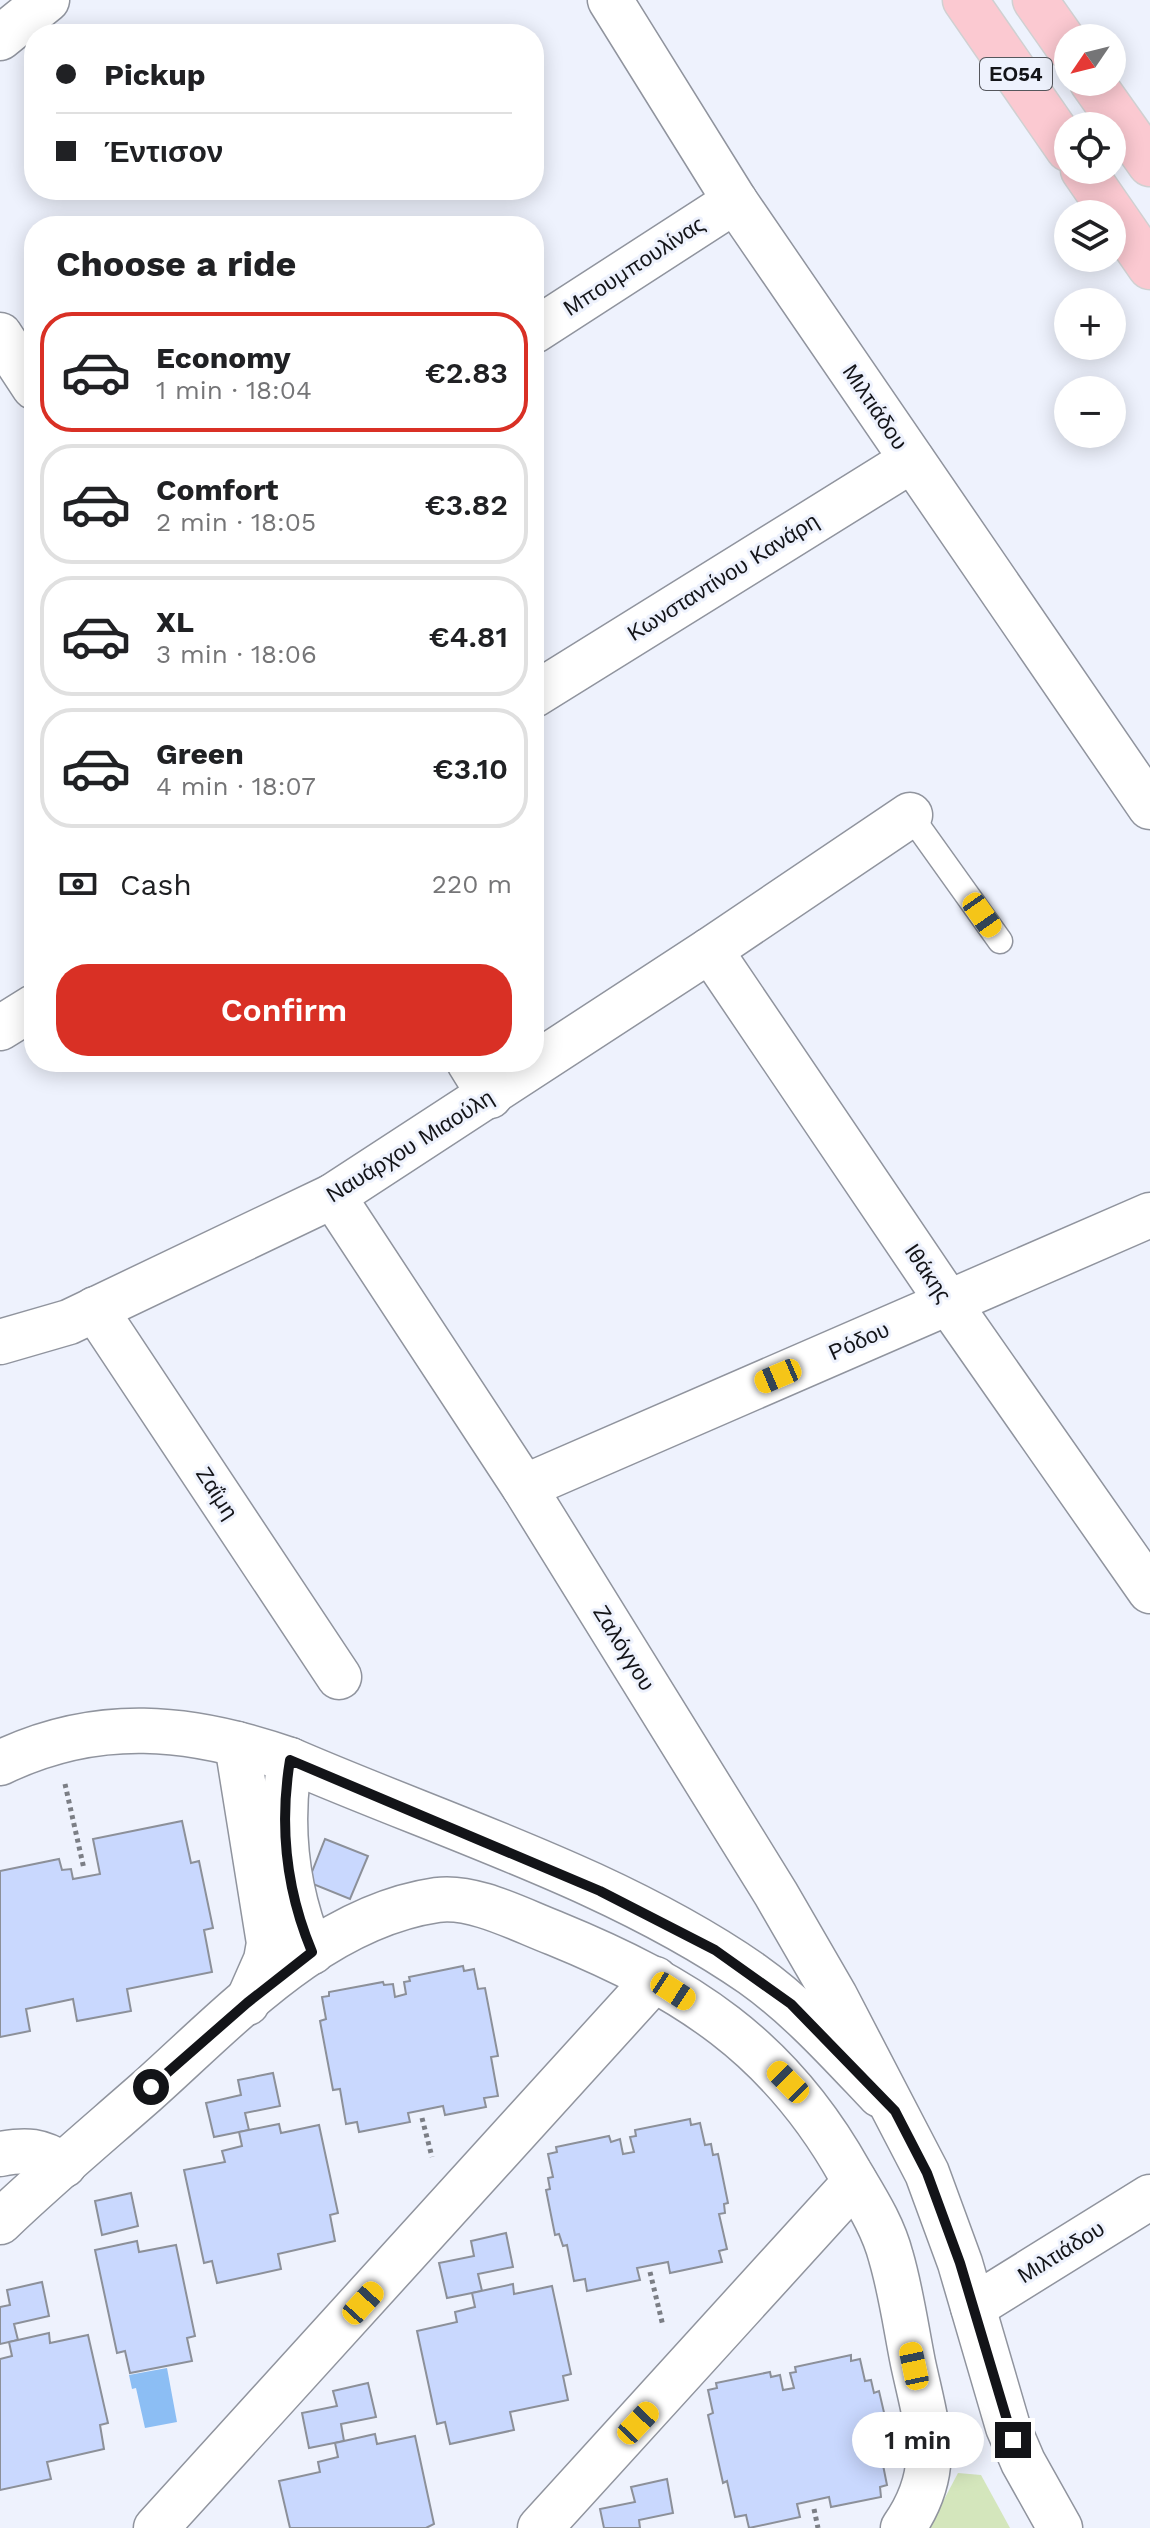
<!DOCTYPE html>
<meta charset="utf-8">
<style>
:root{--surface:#fff;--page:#f2f2f2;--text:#202124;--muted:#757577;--line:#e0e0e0;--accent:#d93025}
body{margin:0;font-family:"Work Sans",sans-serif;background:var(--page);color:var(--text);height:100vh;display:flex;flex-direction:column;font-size:30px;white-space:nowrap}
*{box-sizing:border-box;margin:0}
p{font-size:26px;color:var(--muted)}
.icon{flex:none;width:44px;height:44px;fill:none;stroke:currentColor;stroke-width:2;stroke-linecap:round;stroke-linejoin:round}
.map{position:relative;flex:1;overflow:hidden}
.side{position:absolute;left:24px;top:216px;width:520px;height:856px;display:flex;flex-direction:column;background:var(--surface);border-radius:32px;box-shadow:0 4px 20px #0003}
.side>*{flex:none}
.hud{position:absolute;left:24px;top:24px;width:520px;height:176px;border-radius:32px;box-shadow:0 4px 20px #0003;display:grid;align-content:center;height:176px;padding:0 32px;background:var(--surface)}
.needle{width:52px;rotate:235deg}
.buttons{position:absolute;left:1054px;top:24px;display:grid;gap:16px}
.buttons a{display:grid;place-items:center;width:72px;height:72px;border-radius:50%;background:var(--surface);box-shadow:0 4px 20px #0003;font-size:40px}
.end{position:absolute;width:36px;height:36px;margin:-18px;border:10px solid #131418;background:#fff;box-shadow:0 0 0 4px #fff}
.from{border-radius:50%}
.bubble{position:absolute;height:56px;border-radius:28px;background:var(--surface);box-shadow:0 4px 20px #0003;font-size:26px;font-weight:600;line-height:56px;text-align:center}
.car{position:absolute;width:24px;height:48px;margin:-24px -12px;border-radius:10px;box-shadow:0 0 6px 2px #0007;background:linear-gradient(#f5c518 24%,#345 0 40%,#f5c518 0 76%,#345 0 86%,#f5c518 0)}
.hud b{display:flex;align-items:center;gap:28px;height:76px;font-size:30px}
.hud b+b{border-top:2px solid var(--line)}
.hud i{width:20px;height:20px;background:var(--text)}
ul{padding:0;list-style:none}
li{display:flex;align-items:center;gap:24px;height:120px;margin:0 16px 12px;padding:0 16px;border:4px solid var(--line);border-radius:32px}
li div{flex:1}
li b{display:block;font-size:30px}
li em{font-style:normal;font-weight:600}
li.current{border-color:var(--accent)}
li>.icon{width:72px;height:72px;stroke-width:1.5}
h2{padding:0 32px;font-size:36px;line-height:96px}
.pay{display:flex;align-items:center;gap:20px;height:88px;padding:0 32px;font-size:30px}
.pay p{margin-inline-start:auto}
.action{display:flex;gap:16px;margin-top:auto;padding:16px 32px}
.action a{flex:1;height:92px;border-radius:32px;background:var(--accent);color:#fff;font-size:32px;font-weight:600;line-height:92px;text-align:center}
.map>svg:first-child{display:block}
.green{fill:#d4e6bc}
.water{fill:#8cbef4}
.building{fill:#c9d8fe;stroke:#8c9099;stroke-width:2}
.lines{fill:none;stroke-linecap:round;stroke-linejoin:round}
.service-casing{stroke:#90949e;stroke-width:27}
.minor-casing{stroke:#90949e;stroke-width:47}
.tertiary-casing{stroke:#90949e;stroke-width:47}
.primary-casing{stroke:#d0d0d1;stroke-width:47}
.path{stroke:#7b7e85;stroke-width:5;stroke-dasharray:4 4;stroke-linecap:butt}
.service{stroke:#fff;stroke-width:24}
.minor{stroke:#fff;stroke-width:44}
.tertiary{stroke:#fff;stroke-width:44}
.primary{stroke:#fbc9d1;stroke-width:44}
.route{stroke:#131418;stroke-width:10}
.labels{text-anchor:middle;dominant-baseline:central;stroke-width:6;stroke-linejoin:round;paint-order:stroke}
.shield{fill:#eef2fd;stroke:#55575d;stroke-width:2}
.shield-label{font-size:20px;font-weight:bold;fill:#131418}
.street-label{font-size:22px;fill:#131418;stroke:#eef2fd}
</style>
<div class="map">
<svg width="1150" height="2528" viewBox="0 0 1150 2528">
<rect width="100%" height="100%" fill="#eef2fd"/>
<path class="green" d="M958,2473L981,2475L1010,2528H929Z"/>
<path class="water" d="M167,2368L177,2422L145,2428L136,2388L132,2389L129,2375Z"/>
<g class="building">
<path d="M182,1821L191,1863L199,1861L213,1928L204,1930L212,1972L127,1989L131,2011L77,2021L73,1999L26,2009L30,2031L0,2037V1871L59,1859L62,1870L71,1869L73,1879L100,1874L93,1839Z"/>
<path d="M325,1839L368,1856L350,1899L308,1882Z"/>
<path d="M463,1966L464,1971L474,1969L478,1989L485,1988L498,2056L491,2057L498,2096L484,2098L486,2107L445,2115L443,2106L408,2113L410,2122L359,2132L357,2122L346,2124L340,2089L333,2090L320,2021L326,2019L322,1997L329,1996V1992L383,1982L384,1985L393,1984L395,1997L406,1994L404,1982L410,1981L409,1977Z"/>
<path d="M273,2073L280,2106L245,2113L249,2130L214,2137L206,2103L241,2095L238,2080Z"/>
<path d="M690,2119L691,2125L700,2123L705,2145L711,2144L713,2155L718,2154L728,2203L724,2204L725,2213L719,2214L727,2249L719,2251L722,2262L670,2273L668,2262L637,2268L640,2280L587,2291L585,2279L574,2281L567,2245L563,2246L559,2234L555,2235L546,2190L550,2189L548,2178L553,2177L548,2154L557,2152L556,2147L609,2136L611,2142L620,2139L623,2154L634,2152L630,2137L636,2136L635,2130Z"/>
<path d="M279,2124L281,2133L319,2125L338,2213L330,2215L335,2241L278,2254L281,2269L217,2283L212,2261L204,2263L184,2170L225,2162L222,2151L242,2146L239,2132Z"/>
<path d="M131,2193L138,2226L102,2235L95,2201Z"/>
<path d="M506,2233L513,2267L478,2274L482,2291L447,2298L439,2263L474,2256L471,2241Z"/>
<path d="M137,2241L139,2252L176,2245L195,2336L187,2338L192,2361L130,2373L125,2351L117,2353L95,2250Z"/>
<path d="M42,2282L49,2316L14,2324L18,2340L0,2344V2307L10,2305L7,2290Z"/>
<path d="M513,2284L514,2294L552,2286L571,2374L563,2376L568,2400L510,2412L514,2430L450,2444L445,2422L437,2424L417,2331L457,2322L455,2312L475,2307L472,2293Z"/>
<path d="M49,2333L50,2343L88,2335L108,2423L100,2425L104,2449L47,2462L51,2479L0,2490V2359L12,2356L9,2342Z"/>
<path d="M851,2355V2361L860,2359L865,2381L871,2380L874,2393L879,2391L890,2438L883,2440L885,2449L880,2450L887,2485L880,2487L881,2497L831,2507L829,2497L797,2504L800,2517L749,2528L746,2515L735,2517L727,2481L723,2483L708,2415L713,2413L708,2390L717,2388L716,2383L770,2372L771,2377L780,2375L783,2390L794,2388L790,2373L796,2372L795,2367Z"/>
<path d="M368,2383L376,2417L341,2424L344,2441L309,2448L302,2413L337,2406L333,2391Z"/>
<path d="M375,2434L377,2444L415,2436L434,2524L426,2528H290L279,2481L320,2472L318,2462L338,2457L335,2443Z"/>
<path d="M667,2479L673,2513L639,2520L640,2528H604L600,2509L635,2502L631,2487Z"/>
</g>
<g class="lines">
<defs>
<path id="service" d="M910,815L1000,941"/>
<g id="minor">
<path d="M610,0L735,201L1150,807"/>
<path d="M0,38L47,0"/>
<path d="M534,331L735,201"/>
<path d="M534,695L912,460"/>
<path d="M710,950L910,815"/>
<path d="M0,1028L34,1007"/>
<path d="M95,1309L339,1677"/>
<path d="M0,1342L69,1322L333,1196"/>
<path d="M524,1487L1150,1215"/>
<path d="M237,1744L269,1943L266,1960L247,2003"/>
<path d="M290,1760C279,1827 286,1890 312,1952"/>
<path d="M0,1763C97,1716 190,1725 290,1760C442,1826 615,1879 752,1974C800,2008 839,2052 880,2095"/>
<path d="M0,2154C27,2149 40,2150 64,2165"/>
<path d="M0,2222C47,2177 97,2135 146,2092C229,2018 320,1917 437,1900C474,1895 520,1920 554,1933C686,1987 779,2046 850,2173C866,2200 883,2226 891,2257C901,2291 906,2328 913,2363C927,2428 944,2469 903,2528"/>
<path d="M973,2307L1150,2197"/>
<path d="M156,2528L655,1979"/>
<path d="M540,2528L855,2182"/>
</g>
<g id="tertiary">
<path d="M0,335L34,387"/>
<path d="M469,1062L490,1096"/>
<path d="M1060,2528L1023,2462L1008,2427L960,2263L927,2173L835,1996L776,1894L524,1487L333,1196L710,950L948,1302L1150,1591"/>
</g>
<g id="primary">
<path d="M965,0L1068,149"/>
<path d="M1035,0L1068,47"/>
<path d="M1092,82L1150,164"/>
<path d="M1083,170L1150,267"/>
</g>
</defs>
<use href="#service" class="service-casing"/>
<use href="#minor" class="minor-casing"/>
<use href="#tertiary" class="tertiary-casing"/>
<use href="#primary" class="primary-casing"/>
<g class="path">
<path d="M65,1784L84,1869"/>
<path d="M422,2118L432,2157"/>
<path d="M650,2272L663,2326"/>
<path d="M814,2509L818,2528"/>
</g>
<use href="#service" class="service"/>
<use href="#minor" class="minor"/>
<use href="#tertiary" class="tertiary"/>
<use href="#primary" class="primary"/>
</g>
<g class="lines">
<path class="route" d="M151,2087L247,2003L312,1952C286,1890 279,1827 290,1760L600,1891L715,1950L791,2004L895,2111L927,2173L960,2263L1013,2440"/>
</g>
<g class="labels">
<rect class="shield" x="980" y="58" width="72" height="32" rx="6"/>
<g class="shield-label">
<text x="1016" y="74">ΕΟ54</text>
</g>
<g class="street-label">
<text transform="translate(634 266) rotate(-33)">Μπουμπουλίνας</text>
<text transform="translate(875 407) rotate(56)">Μιλτιάδου</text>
<text transform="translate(723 577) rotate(-32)">Κωνσταντίνου Κανάρη</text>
<text transform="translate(410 1146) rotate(-32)">Ναυάρχου Μιαούλη</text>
<text transform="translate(928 1273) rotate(56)">Ιθάκης</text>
<text transform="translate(859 1341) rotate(-24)">Ρόδου</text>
<text transform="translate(217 1493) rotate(57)">Ζαΐμη</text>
<text transform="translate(624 1648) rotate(58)">Ζαλόγγου</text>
<text transform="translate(1061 2252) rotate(-32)">Μιλτιάδου</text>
</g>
</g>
</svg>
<div class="buttons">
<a><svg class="needle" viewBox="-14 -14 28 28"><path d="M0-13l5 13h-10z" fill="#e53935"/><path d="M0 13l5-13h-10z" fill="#757577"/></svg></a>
<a><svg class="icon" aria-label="locate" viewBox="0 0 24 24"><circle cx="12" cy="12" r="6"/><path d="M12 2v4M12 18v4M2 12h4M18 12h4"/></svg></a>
<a><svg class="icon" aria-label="layers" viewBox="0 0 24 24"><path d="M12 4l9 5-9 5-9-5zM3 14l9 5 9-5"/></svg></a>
<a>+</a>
<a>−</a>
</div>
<i class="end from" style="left:151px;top:2087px"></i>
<i class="end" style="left:1013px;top:2440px"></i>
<div class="bubble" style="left:852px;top:2412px;width:132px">1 min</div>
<i class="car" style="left:982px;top:915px;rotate:145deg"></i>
<i class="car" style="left:778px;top:1376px;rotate:247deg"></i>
<i class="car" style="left:673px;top:1991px;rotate:123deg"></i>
<i class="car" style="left:788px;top:2082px;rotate:315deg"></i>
<i class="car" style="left:363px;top:2303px;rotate:42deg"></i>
<i class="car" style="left:914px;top:2366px;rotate:348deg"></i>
<i class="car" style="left:638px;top:2423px;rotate:43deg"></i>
<div class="hud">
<b><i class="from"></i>Pickup</b>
<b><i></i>Έντισον</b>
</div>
<section class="side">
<h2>Choose a ride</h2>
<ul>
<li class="current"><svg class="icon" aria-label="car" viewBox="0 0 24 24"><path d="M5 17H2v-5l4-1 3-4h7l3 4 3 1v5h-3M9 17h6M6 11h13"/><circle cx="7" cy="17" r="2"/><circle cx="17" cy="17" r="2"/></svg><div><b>Economy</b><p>1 min · 18:04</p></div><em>€2.83</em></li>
<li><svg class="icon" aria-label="car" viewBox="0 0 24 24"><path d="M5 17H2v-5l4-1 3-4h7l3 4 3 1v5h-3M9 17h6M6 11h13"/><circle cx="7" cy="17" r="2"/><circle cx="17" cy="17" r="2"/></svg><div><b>Comfort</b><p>2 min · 18:05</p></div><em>€3.82</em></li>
<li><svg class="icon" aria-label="car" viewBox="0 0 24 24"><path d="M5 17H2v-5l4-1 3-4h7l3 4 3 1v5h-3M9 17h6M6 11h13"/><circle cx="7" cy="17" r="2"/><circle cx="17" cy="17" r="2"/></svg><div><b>XL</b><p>3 min · 18:06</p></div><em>€4.81</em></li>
<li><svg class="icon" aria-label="car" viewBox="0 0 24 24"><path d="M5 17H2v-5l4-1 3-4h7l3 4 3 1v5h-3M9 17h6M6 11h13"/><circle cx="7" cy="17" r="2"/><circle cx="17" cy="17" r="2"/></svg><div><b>Green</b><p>4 min · 18:07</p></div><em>€3.10</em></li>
</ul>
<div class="pay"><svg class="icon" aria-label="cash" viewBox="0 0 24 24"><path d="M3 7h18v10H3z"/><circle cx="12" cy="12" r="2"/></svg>Cash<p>220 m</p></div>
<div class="action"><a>Confirm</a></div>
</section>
</div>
